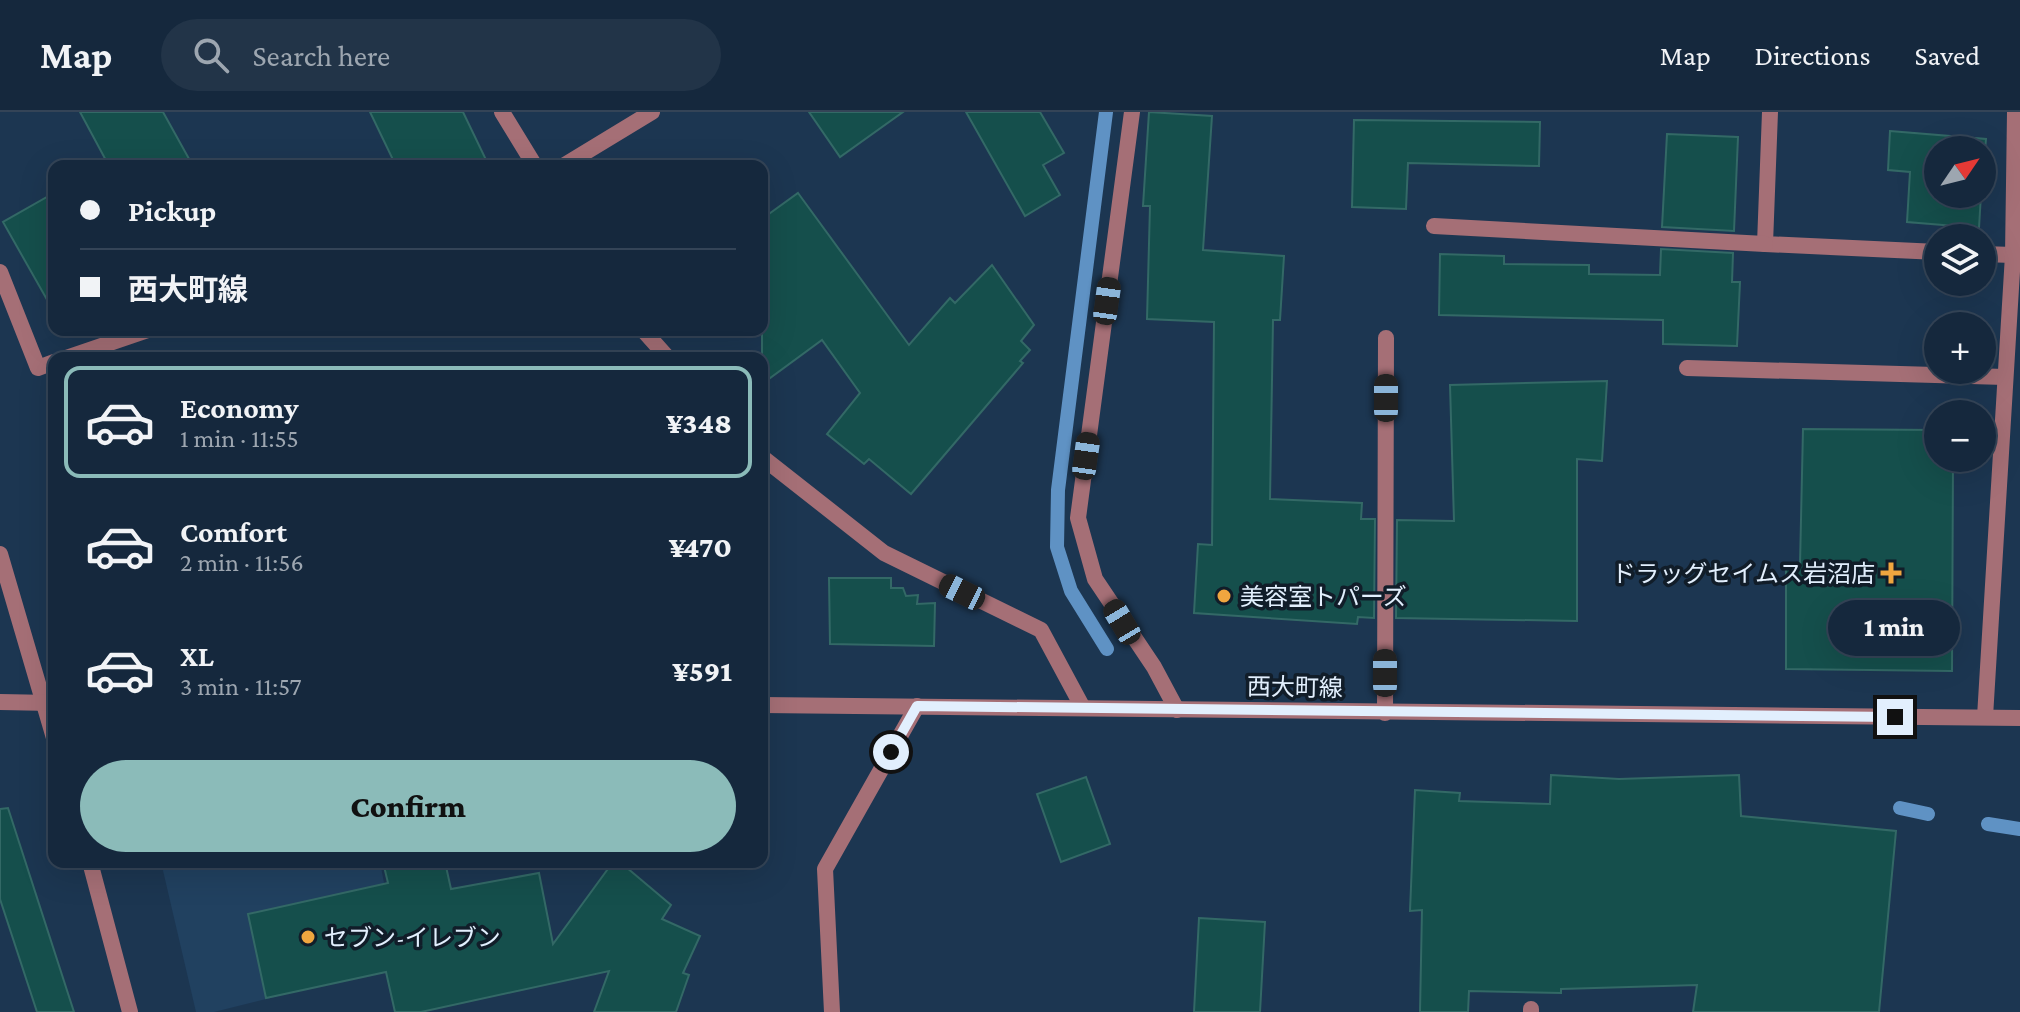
<!DOCTYPE html>
<meta charset="utf-8">
<style>
:root{--surface:#15283d;--page:#223448;--text:#f1f3f6;--muted:#9da6b0;--line:#344457;--accent:#8bbbb9}
body{margin:0;font-family:"Crimson Pro","Noto Sans JP",serif;background:var(--page);color:var(--text);height:100vh;display:flex;flex-direction:column;font-size:30px;white-space:nowrap}
*{box-sizing:border-box;margin:0}
p{font-size:26px;color:var(--muted)}
.icon{flex:none;width:44px;height:44px;fill:none;stroke:currentColor;stroke-width:2;stroke-linecap:round;stroke-linejoin:round}
.map{position:relative;flex:1;overflow:hidden}
.drawer{position:absolute;left:48px;top:240px;width:720px;height:516px;display:flex;flex-direction:column;background:var(--surface);border-radius:16px;box-shadow:0 8px 32px #0002,0 0 0 2px var(--line)}
.drawer>*{flex:none}
.hud{position:absolute;left:48px;top:48px;width:720px;height:176px;border-radius:16px;box-shadow:0 8px 32px #0002,0 0 0 2px var(--line);display:grid;align-content:center;height:176px;padding:0 32px;background:var(--surface)}
.needle{width:52px;rotate:55deg}
.buttons{position:absolute;left:1924px;top:24px;display:grid;gap:16px}
.buttons a{display:grid;place-items:center;width:72px;height:72px;border-radius:50%;background:var(--surface);box-shadow:0 8px 32px #0002,0 0 0 2px var(--line);font-size:40px}
.end{position:absolute;width:36px;height:36px;margin:-18px;border:10px solid #e2effd;background:#111;box-shadow:0 0 0 4px #111}
.from{border-radius:50%}
.bubble{position:absolute;height:56px;border-radius:28px;background:var(--surface);box-shadow:0 8px 32px #0002,0 0 0 2px var(--line);font-size:26px;font-weight:800;line-height:56px;text-align:center}
.car{position:absolute;width:24px;height:48px;margin:-24px -12px;border-radius:10px;box-shadow:0 0 6px 2px #0007;background:linear-gradient(#222 24%,#8ab4d8 0 40%,#222 0 76%,#8ab4d8 0 86%,#222 0)}
.hud b{display:flex;align-items:center;gap:28px;height:76px;font-size:30px}
.hud b+b{border-top:2px solid var(--line)}
.hud i{width:20px;height:20px;background:var(--text)}
ul{padding:14px 0 0;list-style:none}
li{display:flex;align-items:center;gap:24px;height:112px;margin:0 16px 12px;padding:0 16px;border:4px solid transparent;border-radius:16px}
li div{flex:1}
li b{display:block;font-size:30px}
li em{font-style:normal;font-weight:800}
li.current{border-color:var(--accent)}
li>.icon{width:72px;height:72px;stroke-width:1.5}
.action{display:flex;gap:16px;margin-top:auto;padding:16px 32px}
.action a{flex:1;height:92px;border-radius:48px;background:var(--accent);color:#111;font-size:32px;font-weight:800;line-height:92px;text-align:center}
header{display:flex;align-items:center;gap:48px;box-sizing:border-box;height:112px;padding:0 40px;background:var(--surface);border-bottom:2px solid var(--line)}
header strong{font-size:38px}
nav{display:flex;gap:44px;margin-inline-start:auto;font-size:28px}
.search{width:560px;height:72px;background:var(--page);display:flex;align-items:center;gap:20px;box-sizing:border-box;padding:0 28px;border-radius:44px;color:var(--muted);font-size:30px}
.map>svg:first-child{display:block}
.built{fill:#214160}
.lines{fill:none;stroke-linecap:round;stroke-linejoin:round}
.stream{stroke:#5f92c4;stroke-width:14}
.building{fill:#154f4c;stroke:#336966;stroke-width:2}
.service{stroke:#a56f76;stroke-width:16}
.minor{stroke:#a56f76;stroke-width:16}
.tertiary{stroke:#a56f76;stroke-width:16}
.route{stroke:#e2effd;stroke-width:10}
.poi-dot{fill:#f0a63f;stroke:#111d29;stroke-width:3}
.labels{text-anchor:middle;dominant-baseline:central;stroke-width:7;stroke-linejoin:round;paint-order:stroke}
.poi-label{font-size:24px;fill:#e2effd;stroke:#111d29;text-anchor:start}
.street-label{font-size:24px;fill:#e2effd;stroke:#111d29}
</style>
<header>
<strong>Map</strong>
<div class="search"><svg class="icon" aria-label="search" viewBox="0 0 24 24"><circle cx="10" cy="10" r="6"/><path d="M15 15l6 6"/></svg>Search here</div>
<nav><a>Map</a><a>Directions</a><a>Saved</a></nav>
</header>
<div class="map">
<svg width="2020" height="900" viewBox="0 0 2020 900">
<rect width="100%" height="100%" fill="#1c3651"/>
<path class="built" d="M161,750H380L400,854L214,900H196Z"/>
<g class="lines">
<g class="stream">
<path d="M1106,0L1058,378L1057,435L1071,479L1107,537"/>
<path d="M1900,696L1928,702"/>
<path d="M1988,712L2020,717"/>
</g>
</g>
<g class="building">
<path d="M80,0H163L193,54H109Z"/>
<path d="M370,0H463L489,54H396Z"/>
<path d="M809,0H903L840,45Z"/>
<path d="M966,0H1040L1064,41L1043,53L1060,83L1025,104Z"/>
<path d="M1149,0L1212,4L1203,138L1284,144L1280,208H1273L1270,387L1362,391L1361,407H1375L1374,506L1358,505L1357,512L1194,501L1198,432L1212,433L1214,210L1147,207L1150,94H1143Z"/>
<path d="M1354,8L1540,10L1539,54L1408,51L1406,97L1352,95Z"/>
<path d="M1890,19L1986,27L1982,74V38H1938V82H1981L1979,116L1907,110L1910,60L1888,58Z"/>
<path d="M1667,22L1738,25L1734,119L1662,115Z"/>
<path d="M54,81V200L3,110Z"/>
<path d="M798,81L909,233L950,186L955,191L992,153L1034,213L1021,229L1030,238L1020,249L1023,251L911,382L869,347L864,352L827,322L860,281L822,228L762,272V107Z"/>
<path d="M1661,137L1733,141L1732,170H1740L1737,234L1663,232V208L1439,203L1440,142L1504,144V152L1589,153V162L1660,163Z"/>
<path d="M1607,269L1602,349L1577,347V509L1396,506L1397,408L1454,409L1450,273Z"/>
<path d="M1803,317L1938,318V346H1953L1952,559L1786,557V452L1800,453Z"/>
<path d="M829,466H891V476H903L906,484L918,483L917,492L935,491L934,534L830,532Z"/>
<path d="M1551,663L1619,667L1739,663L1741,704L1896,719L1879,900H1693L1697,873L1561,877V881L1469,879L1468,900H1420L1422,798L1410,799L1415,678L1460,681L1459,689L1550,692Z"/>
<path d="M1086,665L1110,732L1061,750L1037,682Z"/>
<path d="M8,696L74,900H37L0,787V697Z"/>
<path d="M383,750H445L451,777L539,761L553,832L613,750H620L671,793L662,807L700,824L683,861L689,863L676,900H594L609,859L421,900H395L386,860L266,886L248,802L388,771Z"/>
<path d="M1199,806L1265,810L1260,900H1194Z"/>
</g>
<g class="lines">
<path class="service" d="M1385,601L1386,226"/>
<g class="minor">
<path d="M502,0L535,54"/>
<path d="M1132,0L1078,406L1095,467L1154,555L1177,598"/>
<path d="M1770,0L1765,132L1938,140"/>
<path d="M563,54L652,0"/>
<path d="M1434,114L1765,132"/>
<path d="M1982,142L2013,143"/>
<path d="M0,160L38,256L54,250"/>
<path d="M643,218L668,246"/>
<path d="M66,246L148,218"/>
<path d="M1687,256L2005,265"/>
<path d="M762,345L884,441L1041,518L1083,596"/>
<path d="M1985,605L2013,143L2015,0"/>
<path d="M832,900L825,757L917,594"/>
<path d="M1531,900V897"/>
</g>
<g class="tertiary">
<path d="M0,442L54,626"/>
<path d="M0,590L52,591"/>
<path d="M762,593L2020,606"/>
<path d="M90,750L130,900"/>
</g>
</g>
<g class="lines">
<path class="route" d="M891,640L917,594L1895,605"/>
</g>
<g class="poi-dot">
<path d="M1887 449h8v8h8v8h-8v8h-8v-8h-8v-8h8z"/>
<circle cx="1224" cy="484" r="8"/>
<circle cx="308" cy="825" r="8"/>
</g>
<g class="labels">
<g class="poi-label">
<text x="1875" y="461" text-anchor="end">ドラッグセイムス岩沼店</text>
<text x="1240" y="484">美容室トパーズ</text>
<text x="324" y="825">セブン-イレブン</text>
</g>
<g class="street-label">
<text transform="translate(1295 575) rotate(1)">西大町線</text>
</g>
</g>
</svg>
<div class="buttons">
<a><svg class="needle" viewBox="-14 -14 28 28"><path d="M0-13l5 13h-10z" fill="#e53935"/><path d="M0 13l5-13h-10z" fill="#9da6b0"/></svg></a>
<a><svg class="icon" aria-label="layers" viewBox="0 0 24 24"><path d="M12 4l9 5-9 5-9-5zM3 14l9 5 9-5"/></svg></a>
<a>+</a>
<a>−</a>
</div>
<i class="end from" style="left:891px;top:640px"></i>
<i class="end" style="left:1895px;top:605px"></i>
<div class="bubble" style="left:1828px;top:488px;width:132px">1 min</div>
<i class="car" style="left:1107px;top:189px;rotate:8deg"></i>
<i class="car" style="left:1386px;top:286px;rotate:0deg"></i>
<i class="car" style="left:1086px;top:344px;rotate:8deg"></i>
<i class="car" style="left:962px;top:480px;rotate:296deg"></i>
<i class="car" style="left:1122px;top:510px;rotate:329deg"></i>
<i class="car" style="left:1385px;top:561px;rotate:0deg"></i>
<div class="hud">
<b><i class="from"></i>Pickup</b>
<b><i></i>西大町線</b>
</div>
<section class="drawer">
<ul>
<li class="current"><svg class="icon" aria-label="car" viewBox="0 0 24 24"><path d="M5 17H2v-5l4-1 3-4h7l3 4 3 1v5h-3M9 17h6M6 11h13"/><circle cx="7" cy="17" r="2"/><circle cx="17" cy="17" r="2"/></svg><div><b>Economy</b><p>1 min · 11:55</p></div><em>¥348</em></li>
<li><svg class="icon" aria-label="car" viewBox="0 0 24 24"><path d="M5 17H2v-5l4-1 3-4h7l3 4 3 1v5h-3M9 17h6M6 11h13"/><circle cx="7" cy="17" r="2"/><circle cx="17" cy="17" r="2"/></svg><div><b>Comfort</b><p>2 min · 11:56</p></div><em>¥470</em></li>
<li><svg class="icon" aria-label="car" viewBox="0 0 24 24"><path d="M5 17H2v-5l4-1 3-4h7l3 4 3 1v5h-3M9 17h6M6 11h13"/><circle cx="7" cy="17" r="2"/><circle cx="17" cy="17" r="2"/></svg><div><b>XL</b><p>3 min · 11:57</p></div><em>¥591</em></li>
</ul>
<div class="action"><a>Confirm</a></div>
</section>
</div>
